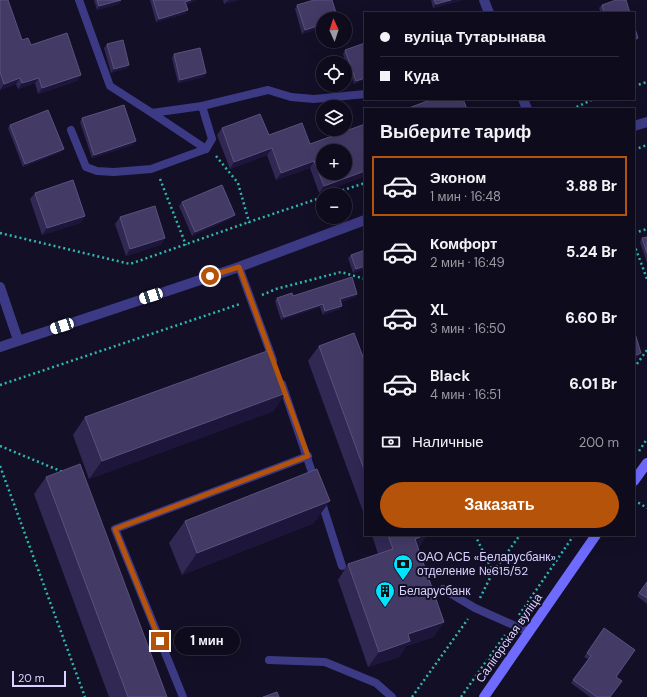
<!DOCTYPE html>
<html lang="ru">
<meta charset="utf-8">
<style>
:root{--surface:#0e0b1c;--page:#1c1929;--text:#f1f3f6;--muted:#9b9ba3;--line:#2e2b3b;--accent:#b45309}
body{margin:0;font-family:"DM Sans",sans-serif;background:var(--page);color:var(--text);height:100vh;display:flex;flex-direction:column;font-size:15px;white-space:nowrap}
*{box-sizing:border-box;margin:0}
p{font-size:13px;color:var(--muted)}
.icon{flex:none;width:22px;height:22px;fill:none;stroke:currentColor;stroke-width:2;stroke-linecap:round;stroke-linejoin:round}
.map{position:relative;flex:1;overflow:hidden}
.details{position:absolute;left:364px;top:108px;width:271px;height:428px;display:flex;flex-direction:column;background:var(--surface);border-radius:0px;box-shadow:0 4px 16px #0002,0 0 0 1px var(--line)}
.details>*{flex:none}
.guide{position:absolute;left:364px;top:12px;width:271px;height:88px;border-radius:0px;box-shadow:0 4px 16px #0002,0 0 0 1px var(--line);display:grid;align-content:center;height:88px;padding:0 16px;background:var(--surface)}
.needle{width:26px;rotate:357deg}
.fabs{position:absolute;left:316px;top:12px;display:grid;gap:8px}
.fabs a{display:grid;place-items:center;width:36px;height:36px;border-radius:50%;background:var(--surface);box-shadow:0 4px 16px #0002,0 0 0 1px var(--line);font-size:20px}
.scale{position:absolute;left:12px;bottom:10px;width:54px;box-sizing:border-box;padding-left:4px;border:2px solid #d9d4ff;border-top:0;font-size:11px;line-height:14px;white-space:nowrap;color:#d9d4ff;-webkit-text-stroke:3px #130f26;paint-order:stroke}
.end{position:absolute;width:18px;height:18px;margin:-9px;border:5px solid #b45309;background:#fff;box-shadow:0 0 0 2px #fff}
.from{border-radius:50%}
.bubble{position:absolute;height:28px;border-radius:14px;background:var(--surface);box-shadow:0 4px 16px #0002,0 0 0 1px var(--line);font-size:13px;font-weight:800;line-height:28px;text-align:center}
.car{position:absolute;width:12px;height:24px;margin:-12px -6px;border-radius:5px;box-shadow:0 0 3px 1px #0007;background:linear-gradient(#fff 24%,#345 0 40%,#fff 0 76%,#345 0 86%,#fff 0)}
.guide b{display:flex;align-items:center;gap:14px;height:38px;font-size:15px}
.guide b+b{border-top:1px solid var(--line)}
.guide i{width:10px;height:10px;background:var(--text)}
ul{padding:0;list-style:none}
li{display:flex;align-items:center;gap:12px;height:60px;margin:0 8px 6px;padding:0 8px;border:2px solid transparent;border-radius:0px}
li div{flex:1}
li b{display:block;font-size:15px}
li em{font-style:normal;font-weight:800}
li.current{border-color:var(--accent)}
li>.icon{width:36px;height:36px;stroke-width:1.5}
h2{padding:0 16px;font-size:18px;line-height:48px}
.pay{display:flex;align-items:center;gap:10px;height:44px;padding:0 16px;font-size:15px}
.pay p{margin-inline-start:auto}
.action{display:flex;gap:8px;margin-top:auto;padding:8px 16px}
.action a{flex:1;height:46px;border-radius:24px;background:var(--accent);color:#fff;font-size:16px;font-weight:800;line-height:46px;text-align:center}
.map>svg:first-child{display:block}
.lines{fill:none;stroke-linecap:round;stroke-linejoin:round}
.path{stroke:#2fb8b0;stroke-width:2.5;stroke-dasharray:2 3;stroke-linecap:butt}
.service{stroke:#3d3a85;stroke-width:8}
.minor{stroke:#3d3a85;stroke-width:10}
.tertiary{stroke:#3d3a85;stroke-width:10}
.secondary{stroke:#6f6bff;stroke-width:10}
.wall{fill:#312854}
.shaded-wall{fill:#1d163a}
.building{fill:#433a66;stroke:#5a527e;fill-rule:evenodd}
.route{stroke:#b45309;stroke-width:5}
.labels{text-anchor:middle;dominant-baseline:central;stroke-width:4;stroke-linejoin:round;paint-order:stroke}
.poi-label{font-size:12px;fill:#d9d4ff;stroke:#130f26;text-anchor:start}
.street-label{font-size:12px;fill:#d9d4ff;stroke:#130f26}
</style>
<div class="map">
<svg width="647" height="697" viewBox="0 0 647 697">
<rect width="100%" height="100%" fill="#130f26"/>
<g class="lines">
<g class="path">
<path d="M634,86L647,82"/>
<path d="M572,109L594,99"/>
<path d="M634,150L647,145"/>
<path d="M216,156L238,183L249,222L323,197"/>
<path d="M160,179L186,245"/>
<path d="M328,195L365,183"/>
<path d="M0,233L130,264L249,222"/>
<path d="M634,233L647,229"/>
<path d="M634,244L647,279"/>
<path d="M262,295L276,289L341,272L365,279"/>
<path d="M634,368L647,350"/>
<path d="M0,385L240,304"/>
<path d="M0,446L63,472"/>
<path d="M639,451L647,439"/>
<path d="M0,466L85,697"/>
<path d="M634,500L647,508"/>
<path d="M475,535L493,572"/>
<path d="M480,598L493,572L520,535"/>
<path d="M519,615L574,535"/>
<path d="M412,697L468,619"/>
<path d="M461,697L505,635"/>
</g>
<g class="service">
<path d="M79,0L110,86L152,113L202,106"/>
<path d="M152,113L206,149"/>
<path d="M71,130L86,167L97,171L114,172L151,169L206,149L212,139L202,106L268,90L291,97L314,99L365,94"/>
<path d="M239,267L273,360"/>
<path d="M282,384L315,481"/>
<path d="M321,500L342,566"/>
<path d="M443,589L475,608L529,632"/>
<path d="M269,660L325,662L376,683L392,697"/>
<path d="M183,697L115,529L308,456"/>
</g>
<g class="minor">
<path d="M484,0L489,13"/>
<path d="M523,99L527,109"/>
<path d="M0,287L18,340"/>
</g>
<g class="tertiary">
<path d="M634,126L647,122"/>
<path d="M0,347L239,267L365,220"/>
</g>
<g class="secondary">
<path d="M634,481L647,463"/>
<path d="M484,697L596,535"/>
</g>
</g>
<g class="wall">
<path d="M0,0L22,40L81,75L77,81L38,94L35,83L18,89L16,84L0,90Z"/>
<path d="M94,0H121L119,4L97,10Z"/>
<path d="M150,0H197L186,5L188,10L185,14L156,22Z"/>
<path d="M223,0H239L224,4Z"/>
<path d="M431,0H462L433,8Z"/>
<path d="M297,5L323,19V27L302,34L295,9Z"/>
<path d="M602,5L630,13H601L599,8Z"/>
<path d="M365,43V80L354,84L343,54L345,50Z"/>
<path d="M107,44L129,65L127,68L111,73L104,48Z"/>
<path d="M174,54L206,73L204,77L178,83L172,58Z"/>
<path d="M82,118L133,145L92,158L80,122Z"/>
<path d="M10,125L61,152L23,167L8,128Z"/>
<path d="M222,128L269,135L310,144L365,176L319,193L310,168L276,180L267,155L230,169L217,135Z"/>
<path d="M35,193L85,216L80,223L42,235L30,199Z"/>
<path d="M182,202L232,218L192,236L179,206Z"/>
<path d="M120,217L165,238L160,245L126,256L115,224Z"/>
<path d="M647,237V263L640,242L642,238Z"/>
<path d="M365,250V269L353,273L348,258L351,255Z"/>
<path d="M357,294L355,297L341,302L340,309L323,315L320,307L281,320L275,301L277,298L293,296Z"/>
<path d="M319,346L365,362V517L308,361Z"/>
<path d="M274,411L89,479L73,435L85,417Z"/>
<path d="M46,477L167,697H109L34,494Z"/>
<path d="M185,521L314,523L182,575L169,543Z"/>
<path d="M372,535H427L418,548L444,622L433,637L406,646L399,657L368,667L338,580L348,564L378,554Z"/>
<path d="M647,582V604L637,596Z"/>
<path d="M604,628L616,677L610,697H590L571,683L588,659L584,657Z"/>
</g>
<g class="shaded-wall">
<path d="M121,0L119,4L97,10L99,6Z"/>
<path d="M191,0H197L183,6L185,2Z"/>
<path d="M230,0H239L224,4L227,1Z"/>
<path d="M451,0H462L433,8L436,4Z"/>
<path d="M188,10L185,14L156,22L159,19Z"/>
<path d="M323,24V27L302,34L305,30Z"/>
<path d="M638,38L636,42L634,43V40Z"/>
<path d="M129,65L127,68L111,73L114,69Z"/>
<path d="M206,73L204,77L178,83L180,80Z"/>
<path d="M81,75L77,81L38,94L42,88Z"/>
<path d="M20,78L16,84L0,90L4,84Z"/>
<path d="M39,78L35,83L18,89L22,83Z"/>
<path d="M365,78V80L354,84L356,81Z"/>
<path d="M136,141L133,145L92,158L94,155Z"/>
<path d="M272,148L267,155L230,169L234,162Z"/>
<path d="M64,149L61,152L23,167L25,164Z"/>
<path d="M314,161L310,168L276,180L281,173Z"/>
<path d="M365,171V176L319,193L324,186Z"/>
<path d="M235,215L232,218L192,236L195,232Z"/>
<path d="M85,216L80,223L42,235L47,228Z"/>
<path d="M165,238L160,245L126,256L130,249Z"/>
<path d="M365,266V269L353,273L356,269Z"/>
<path d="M357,294L355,297L337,303L340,299Z"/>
<path d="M323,304L320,307L281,320L284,317Z"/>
<path d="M342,306L340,309L323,315L325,311Z"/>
<path d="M641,353L634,364V356Z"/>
<path d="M286,393L274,411L89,479L102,461Z"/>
<path d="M330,501L314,523L182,575L197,553Z"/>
<path d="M425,535H427L417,549L415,539Z"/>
<path d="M444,622L433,637L406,646L399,657L368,667L379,652L408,634Z"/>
</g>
<g class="building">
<path d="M0,0H8L22,40L28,38L31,45L67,33L81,75L42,88L39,78L22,83L20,78L4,84L0,72Z"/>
<path d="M97,0H121L99,6Z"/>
<path d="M153,0H191L185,2L188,10L159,19Z"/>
<path d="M314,0H332L338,19H323V24L305,30L297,5Z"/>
<path d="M434,0H451L436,4Z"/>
<path d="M616,0H626L630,13H604L602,5Z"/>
<path d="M634,25L638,38L634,40Z"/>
<path d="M123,40L129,65L114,69L107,44Z"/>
<path d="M365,43V78L356,81L345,50Z"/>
<path d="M200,48L206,73L180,80L174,54Z"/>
<path d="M433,99H463L467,109H406Z"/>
<path d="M124,105L136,141L94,155L82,118Z"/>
<path d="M48,110L64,149L25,164L10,125Z"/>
<path d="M260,114L269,135L302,123L310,144L365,124V171L324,186L314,161L281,173L272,148L234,162L222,128ZM323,151H345V173H323Z"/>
<path d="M73,180L85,216L47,228L35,193Z"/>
<path d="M222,185L235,215L195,232L182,202Z"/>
<path d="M155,206L165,238L130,249L120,217Z"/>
<path d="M647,237V253L642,238Z"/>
<path d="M365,250V266L356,269L351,255Z"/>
<path d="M352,277L357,294L340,299L342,306L325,311L323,304L284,317L277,298L292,293L293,296Z"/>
<path d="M634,330L641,353L634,356Z"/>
<path d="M354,333L365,362V472L319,346Z"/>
<path d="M270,350L286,393L102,461L85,417Z"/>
<path d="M80,464L167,697H128L46,477Z"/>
<path d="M317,469L330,501L197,553L185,521Z"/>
<path d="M388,535H425L415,539L444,622L408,634L410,641L379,652L348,564L393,549Z"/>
<path d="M647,582V598L639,593Z"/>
<path d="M604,628L635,650L616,677L622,681L610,697H597L573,680L591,656L587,653Z"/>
<path d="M277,692L279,697H263Z"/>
</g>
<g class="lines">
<path class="route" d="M160,641L115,529L308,456L239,267L210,276"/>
</g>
<defs>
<symbol id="bank-pin" viewBox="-11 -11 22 30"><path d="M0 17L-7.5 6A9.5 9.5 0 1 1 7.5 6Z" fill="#00e5ff" stroke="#130f26"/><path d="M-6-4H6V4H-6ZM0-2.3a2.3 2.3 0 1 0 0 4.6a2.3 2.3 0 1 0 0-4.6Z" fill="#111"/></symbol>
<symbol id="building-pin" viewBox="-11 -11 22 30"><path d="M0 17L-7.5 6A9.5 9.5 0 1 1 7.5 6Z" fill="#00e5ff" stroke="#130f26"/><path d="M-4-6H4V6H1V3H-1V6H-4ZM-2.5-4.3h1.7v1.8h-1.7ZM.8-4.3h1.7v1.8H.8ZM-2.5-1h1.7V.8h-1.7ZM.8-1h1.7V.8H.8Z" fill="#111"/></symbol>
</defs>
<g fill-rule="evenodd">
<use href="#bank-pin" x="392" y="553" width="22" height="30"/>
<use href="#building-pin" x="374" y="580" width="22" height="30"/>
</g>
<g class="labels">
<g class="poi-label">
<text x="417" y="557">ОАО АСБ «Беларусбанк»<tspan x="417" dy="14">отделение №615/52</tspan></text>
<text x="399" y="591">Беларусбанк</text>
</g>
<g class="street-label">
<text transform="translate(509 638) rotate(-55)">Салігорская вуліца</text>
</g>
</g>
</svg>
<div class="fabs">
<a><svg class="needle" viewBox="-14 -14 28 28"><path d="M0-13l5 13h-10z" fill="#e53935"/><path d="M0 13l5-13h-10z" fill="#9b9ba3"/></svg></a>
<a><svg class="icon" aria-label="locate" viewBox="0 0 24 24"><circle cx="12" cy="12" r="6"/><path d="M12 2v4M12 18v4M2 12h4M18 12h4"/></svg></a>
<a><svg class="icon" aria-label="layers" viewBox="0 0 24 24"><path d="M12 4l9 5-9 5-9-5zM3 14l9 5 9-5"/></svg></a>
<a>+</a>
<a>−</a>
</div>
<div class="scale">20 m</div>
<i class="end from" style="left:210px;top:276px"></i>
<i class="end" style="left:160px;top:641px"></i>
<div class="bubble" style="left:174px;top:627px;width:66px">1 мин</div>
<i class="car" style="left:151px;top:296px;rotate:252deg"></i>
<i class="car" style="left:62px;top:326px;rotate:252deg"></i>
<div class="guide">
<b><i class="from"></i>вуліца Тутарынава</b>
<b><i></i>Куда</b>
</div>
<section class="details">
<h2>Выберите тариф</h2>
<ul>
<li class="current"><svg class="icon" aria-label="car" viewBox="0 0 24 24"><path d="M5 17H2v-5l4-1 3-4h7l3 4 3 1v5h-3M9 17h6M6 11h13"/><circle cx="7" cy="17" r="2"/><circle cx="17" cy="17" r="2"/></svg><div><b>Эконом</b><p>1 мин · 16:48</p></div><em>3.88 Br</em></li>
<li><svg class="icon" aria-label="car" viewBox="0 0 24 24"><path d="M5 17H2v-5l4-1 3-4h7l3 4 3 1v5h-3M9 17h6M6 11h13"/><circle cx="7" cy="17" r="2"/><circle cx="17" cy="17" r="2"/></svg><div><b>Комфорт</b><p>2 мин · 16:49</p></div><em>5.24 Br</em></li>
<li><svg class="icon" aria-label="car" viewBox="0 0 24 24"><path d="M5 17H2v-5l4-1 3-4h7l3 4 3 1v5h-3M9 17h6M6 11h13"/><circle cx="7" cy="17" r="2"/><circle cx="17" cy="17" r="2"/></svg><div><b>XL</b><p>3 мин · 16:50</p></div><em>6.60 Br</em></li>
<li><svg class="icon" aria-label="car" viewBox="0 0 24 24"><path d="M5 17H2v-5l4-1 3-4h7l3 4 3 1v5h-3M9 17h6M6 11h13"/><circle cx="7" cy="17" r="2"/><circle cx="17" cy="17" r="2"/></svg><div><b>Black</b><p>4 мин · 16:51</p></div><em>6.01 Br</em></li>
</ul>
<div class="pay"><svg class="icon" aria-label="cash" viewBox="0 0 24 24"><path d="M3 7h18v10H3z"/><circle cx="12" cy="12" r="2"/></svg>Наличные<p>200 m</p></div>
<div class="action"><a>Заказать</a></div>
</section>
</div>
